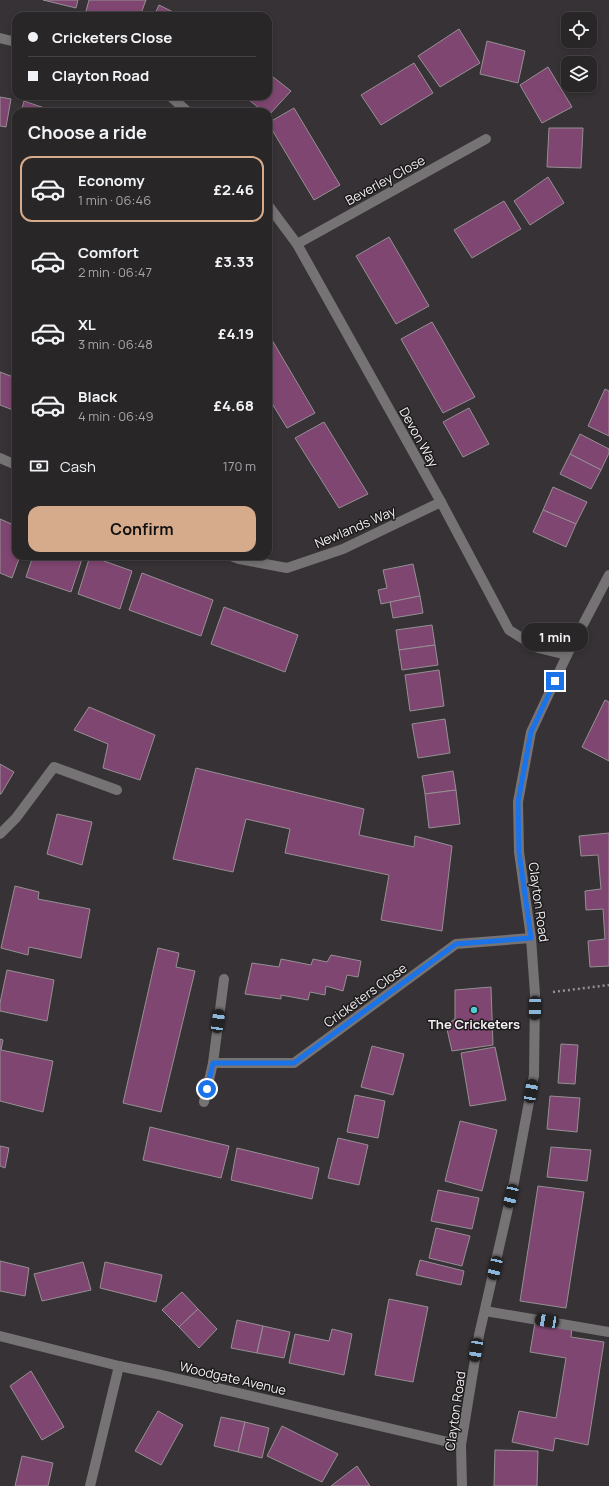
<!DOCTYPE html>
<meta charset="utf-8">
<style>
:root{--surface:#292628;--page:#353234;--text:#f1f3f6;--muted:#a5a5a8;--line:#454345;--accent:#d6ab8b}
body{margin:0;font-family:Manrope,sans-serif;background:var(--page);color:var(--text);height:100vh;display:flex;flex-direction:column;font-size:15px;white-space:nowrap}
*{box-sizing:border-box;margin:0}
p{font-size:13px;color:var(--muted)}
.icon{flex:none;width:22px;height:22px;fill:none;stroke:currentColor;stroke-width:2;stroke-linecap:round;stroke-linejoin:round}
.map{position:relative;flex:1;overflow:hidden}
.sheet{position:absolute;left:12px;top:108px;width:260px;height:452px;display:flex;flex-direction:column;background:var(--surface);border-radius:12px;box-shadow:0 2px 6px #0003,0 0 0 1px var(--line)}
.sheet>*{flex:none}
.guide{position:absolute;left:12px;top:12px;width:260px;height:88px;border-radius:12px;box-shadow:0 2px 6px #0003,0 0 0 1px var(--line);display:grid;align-content:center;height:88px;padding:0 16px;background:var(--surface)}
.buttons{position:absolute;left:561px;top:12px;display:grid;gap:8px}
.buttons a{display:grid;place-items:center;width:36px;height:36px;border-radius:8px;background:var(--surface);box-shadow:0 2px 6px #0003,0 0 0 1px var(--line);font-size:20px}
.end{position:absolute;width:18px;height:18px;margin:-9px;border:5px solid #1a73e8;background:#fff;box-shadow:0 0 0 2px #fff}
.from{border-radius:50%}
.bubble{position:absolute;height:28px;border-radius:12px;background:var(--surface);box-shadow:0 2px 6px #0003,0 0 0 1px var(--line);font-size:13px;font-weight:700;line-height:28px;text-align:center}
.car{position:absolute;width:12px;height:24px;margin:-12px -6px;border-radius:5px;box-shadow:0 0 3px 1px #0007;background:linear-gradient(#222 24%,#8ab4d8 0 40%,#222 0 76%,#8ab4d8 0 86%,#222 0)}
.guide b{display:flex;align-items:center;gap:14px;height:38px;font-size:15px}
.guide b+b{border-top:1px solid var(--line)}
.guide i{width:10px;height:10px;background:var(--text)}
ul{padding:0;list-style:none}
li{display:flex;align-items:center;gap:12px;height:66px;margin:0 8px 6px;padding:0 8px;border:2px solid transparent;border-radius:12px}
li div{flex:1}
li b{display:block;font-size:15px}
li em{font-style:normal;font-weight:700}
li.on{border-color:var(--accent)}
li>.icon{width:36px;height:36px;stroke-width:1.5}
h2{padding:0 16px;font-size:18px;line-height:48px}
.pay{display:flex;align-items:center;gap:10px;height:44px;padding:0 16px;font-size:15px}
.pay p{margin-inline-start:auto}
.action{display:flex;gap:8px;margin-top:auto;padding:8px 16px}
.action a{flex:1;height:46px;border-radius:12px;background:var(--accent);color:#111;font-size:16px;font-weight:700;line-height:46px;text-align:center}
.map>svg:first-child{display:block}
.building{fill:#7f4671;stroke:#959093}
.lines{fill:none;stroke-linecap:round;stroke-linejoin:round}
.path{stroke:#949092;stroke-width:2.5;stroke-dasharray:2 3;stroke-linecap:butt}
.service{stroke:#767375;stroke-width:10}
.minor{stroke:#767375;stroke-width:10}
.tertiary{stroke:#767375;stroke-width:10}
.route{stroke:#1a73e8;stroke-width:5}
.poi-dot{fill:#51ccd4;stroke:#1d1b1c;stroke-width:1.5}
.labels{text-anchor:middle;dominant-baseline:central;stroke-width:3;stroke-linejoin:round;paint-order:stroke}
.street-label{font-size:13px;fill:#f2eff1;stroke:#1d1b1c}
.poi-label{font-size:13px;font-weight:bold;fill:#f2eff1;stroke:#1d1b1c}
</style>
<div class="map">
<svg width="609" height="1486" viewBox="0 0 609 1486">
<rect width="100%" height="100%" fill="#373235"/>
<g class="building">
<path d="M43,0H78L76,8Z"/>
<path d="M89,0H146L140,16H101L86,11Z"/>
<path d="M159,5L181,16H154Z"/>
<path d="M459,29L480,63L440,87L418,56Z"/>
<path d="M487,41L525,51L518,83L480,74Z"/>
<path d="M414,63L433,93L381,125L361,95Z"/>
<path d="M548,67L572,107L542,123L520,85Z"/>
<path d="M268,73L291,91L268,116V112H264L244,96H268Z"/>
<path d="M0,97L11,99L6,127L0,126Z"/>
<path d="M24,101L56,112H21Z"/>
<path d="M294,108L340,185L314,200L268,123Z"/>
<path d="M549,128H583L581,168L547,167Z"/>
<path d="M548,177L564,203L530,225L514,201Z"/>
<path d="M504,201L521,229L472,258L454,230Z"/>
<path d="M389,237L429,306L396,324L356,256Z"/>
<path d="M432,322L475,397L443,413L401,339Z"/>
<path d="M272,340L315,413L287,428L268,397V343Z"/>
<path d="M0,372L16,378V402L13,410L0,405Z"/>
<path d="M605,389L609,391V436L588,426Z"/>
<path d="M469,408L489,444L463,457L443,422Z"/>
<path d="M324,422L368,494L339,508L295,438Z"/>
<path d="M580,434L609,449V453L601,470L570,454Z"/>
<path d="M570,454L601,470L591,489L560,474Z"/>
<path d="M553,487L587,502L576,524L543,510Z"/>
<path d="M543,510L576,524L566,547L533,532Z"/>
<path d="M0,519L16,526V556H20L12,578L0,573Z"/>
<path d="M33,556H83L71,592L26,577Z"/>
<path d="M90,556L132,571L120,609L78,594Z"/>
<path d="M413,564L420,596L381,604L378,590L387,588L383,570Z"/>
<path d="M142,573L213,600L201,636L129,610Z"/>
<path d="M420,596L423,613L393,618L390,602Z"/>
<path d="M224,607L298,635L285,672L211,644Z"/>
<path d="M432,625L435,645L399,650L396,630Z"/>
<path d="M435,645L438,665L402,670L399,650Z"/>
<path d="M439,670L444,706L410,711L405,675Z"/>
<path d="M605,700L609,702V761L582,747Z"/>
<path d="M89,707L155,735L140,780L103,768L108,744L74,730Z"/>
<path d="M445,719L450,753L418,758L412,724Z"/>
<path d="M0,764L14,772L1,794H0Z"/>
<path d="M196,768L364,809L359,835L414,847L415,836L452,846L442,931L381,920L389,875L285,853L290,829L246,819L233,872L173,859Z"/>
<path d="M453,771L456,790L425,794L422,776Z"/>
<path d="M456,790L460,824L429,828L425,794Z"/>
<path d="M57,814L92,822L82,865L47,854Z"/>
<path d="M609,833V966L590,967L588,941L605,939L603,909L586,910L585,891L601,889L598,855L581,856L579,836Z"/>
<path d="M15,886L39,892L38,899L90,909L81,958L29,947L28,955L1,948Z"/>
<path d="M158,948L179,953L176,967L195,971L161,1112L123,1103Z"/>
<path d="M331,955L361,961L358,977L347,975L343,991L326,986L325,995L310,992L308,1000L281,995V999L245,994L252,963L279,967L281,959L311,965L313,959L327,962Z"/>
<path d="M7,970L54,980L47,1021L0,1011V1003Z"/>
<path d="M491,987L493,1045L452,1051L446,1025L455,1019V990Z"/>
<path d="M0,1039L3,1040L1,1050L53,1061L43,1112L0,1101Z"/>
<path d="M561,1044L578,1045L575,1084L558,1083Z"/>
<path d="M372,1046L404,1054L393,1095L361,1087Z"/>
<path d="M495,1047L506,1100L470,1106L461,1053Z"/>
<path d="M355,1095L385,1101L378,1138L347,1132Z"/>
<path d="M550,1096L580,1098L577,1132L547,1129Z"/>
<path d="M460,1121L497,1130L482,1191L445,1181Z"/>
<path d="M150,1127L229,1146L221,1178L143,1160Z"/>
<path d="M338,1138L368,1145L359,1185L328,1178Z"/>
<path d="M0,1146L9,1148L5,1168L0,1166Z"/>
<path d="M551,1147L591,1150L587,1181L547,1177Z"/>
<path d="M237,1148L319,1168L312,1199L231,1180Z"/>
<path d="M538,1186L584,1192L566,1308L520,1301Z"/>
<path d="M438,1190L479,1198L472,1229L431,1221Z"/>
<path d="M436,1228L470,1236L462,1266L429,1258Z"/>
<path d="M420,1260L464,1271L461,1285L416,1275Z"/>
<path d="M0,1261L29,1268L25,1296L0,1291Z"/>
<path d="M83,1262L91,1290L42,1301L34,1274Z"/>
<path d="M105,1262L162,1275L156,1302L100,1288Z"/>
<path d="M182,1292L198,1309L179,1327L162,1310Z"/>
<path d="M389,1299L428,1307L413,1382L375,1375Z"/>
<path d="M198,1309L217,1329L199,1348L179,1327Z"/>
<path d="M237,1320L263,1326L257,1353L231,1348Z"/>
<path d="M535,1323L572,1328L571,1337L604,1342L588,1445L555,1438L553,1451L512,1442L519,1411L556,1418L566,1358L530,1352Z"/>
<path d="M263,1326L290,1332L284,1358L257,1353Z"/>
<path d="M332,1329L352,1334L344,1375L289,1363L295,1334L329,1341Z"/>
<path d="M31,1371L64,1427L42,1440L10,1386Z"/>
<path d="M158,1411L183,1425L161,1465L135,1451Z"/>
<path d="M221,1417L245,1422L238,1452L214,1446Z"/>
<path d="M245,1422L269,1428L262,1458L238,1452Z"/>
<path d="M282,1426L338,1454L322,1482L267,1456Z"/>
<path d="M495,1450L538,1451L537,1486H494Z"/>
<path d="M22,1456L53,1463L48,1486H15Z"/>
<path d="M357,1466L370,1486H331Z"/>
</g>
<g class="lines">
<path class="path" d="M553,992L609,985"/>
<g class="service">
<path d="M0,834L16,818L54,767L117,790"/>
<path d="M485,1311L609,1332"/>
</g>
<g class="minor">
<path d="M0,38L16,42"/>
<path d="M170,96L188,112"/>
<path d="M268,205L297,244L441,502L509,630L538,648L567,655"/>
<path d="M297,244L486,139"/>
<path d="M0,458L16,465"/>
<path d="M231,556L239,559L287,568L343,549L441,502"/>
<path d="M213,1063H294L456,944L531,938"/>
<path d="M204,1102L213,1063L224,979"/>
<path d="M0,1336L119,1366L157,1374L461,1445"/>
<path d="M90,1486L119,1366"/>
</g>
<path class="tertiary" d="M462,1486L461,1445L479,1335L514,1182L534,1075L535,994L531,938L519,852L518,802L531,732L567,655L609,575"/>
</g>
<g class="lines">
<path class="route" d="M207,1089L213,1063H294L456,944L531,938L519,852L518,802L531,732L555,681"/>
</g>
<circle class="poi-dot" cx="474" cy="1010" r="4"/>
<g class="labels">
<g class="street-label">
<text transform="translate(385 180) rotate(-29)">Beverley Close</text>
<text transform="translate(419 437) rotate(61)">Devon Way</text>
<text transform="translate(355 527) rotate(-23)">Newlands Way</text>
<text transform="translate(539 902) rotate(82)">Clayton Road</text>
<text transform="translate(365 995) rotate(-36)">Cricketers Close</text>
<text transform="translate(233 1378) rotate(13)">Woodgate Avenue</text>
<text transform="translate(455 1411) rotate(-82)">Clayton Road</text>
</g>
<g class="poi-label">
<text x="474" y="1024">The Cricketers</text>
</g>
</g>
</svg>
<div class="buttons">
<a><svg class="icon" aria-label="locate" viewBox="0 0 24 24"><circle cx="12" cy="12" r="6"/><path d="M12 2v4M12 18v4M2 12h4M18 12h4"/></svg></a>
<a><svg class="icon" aria-label="layers" viewBox="0 0 24 24"><path d="M12 4l9 5-9 5-9-5zM3 14l9 5 9-5"/></svg></a>
</div>
<i class="end from" style="left:207px;top:1089px"></i>
<i class="end" style="left:555px;top:681px"></i>
<div class="bubble" style="left:522px;top:623px;width:66px">1 min</div>
<i class="car" style="left:535px;top:1008px;rotate:181deg"></i>
<i class="car" style="left:218px;top:1021px;rotate:8deg"></i>
<i class="car" style="left:531px;top:1091px;rotate:10deg"></i>
<i class="car" style="left:511px;top:1196px;rotate:193deg"></i>
<i class="car" style="left:495px;top:1268px;rotate:193deg"></i>
<i class="car" style="left:547px;top:1321px;rotate:280deg"></i>
<i class="car" style="left:476px;top:1350px;rotate:189deg"></i>
<div class="guide">
<b><i class="from"></i>Cricketers Close</b>
<b><i></i>Clayton Road</b>
</div>
<section class="sheet">
<h2>Choose a ride</h2>
<ul>
<li class="on"><svg class="icon" aria-label="car" viewBox="0 0 24 24"><path d="M5 17H2v-5l4-1 3-4h7l3 4 3 1v5h-3M9 17h6M6 11h13"/><circle cx="7" cy="17" r="2"/><circle cx="17" cy="17" r="2"/></svg><div><b>Economy</b><p>1 min · 06:46</p></div><em>£2.46</em></li>
<li><svg class="icon" aria-label="car" viewBox="0 0 24 24"><path d="M5 17H2v-5l4-1 3-4h7l3 4 3 1v5h-3M9 17h6M6 11h13"/><circle cx="7" cy="17" r="2"/><circle cx="17" cy="17" r="2"/></svg><div><b>Comfort</b><p>2 min · 06:47</p></div><em>£3.33</em></li>
<li><svg class="icon" aria-label="car" viewBox="0 0 24 24"><path d="M5 17H2v-5l4-1 3-4h7l3 4 3 1v5h-3M9 17h6M6 11h13"/><circle cx="7" cy="17" r="2"/><circle cx="17" cy="17" r="2"/></svg><div><b>XL</b><p>3 min · 06:48</p></div><em>£4.19</em></li>
<li><svg class="icon" aria-label="car" viewBox="0 0 24 24"><path d="M5 17H2v-5l4-1 3-4h7l3 4 3 1v5h-3M9 17h6M6 11h13"/><circle cx="7" cy="17" r="2"/><circle cx="17" cy="17" r="2"/></svg><div><b>Black</b><p>4 min · 06:49</p></div><em>£4.68</em></li>
</ul>
<div class="pay"><svg class="icon" aria-label="cash" viewBox="0 0 24 24"><path d="M3 7h18v10H3z"/><circle cx="12" cy="12" r="2"/></svg>Cash<p>170 m</p></div>
<div class="action"><a>Confirm</a></div>
</section>
</div>
